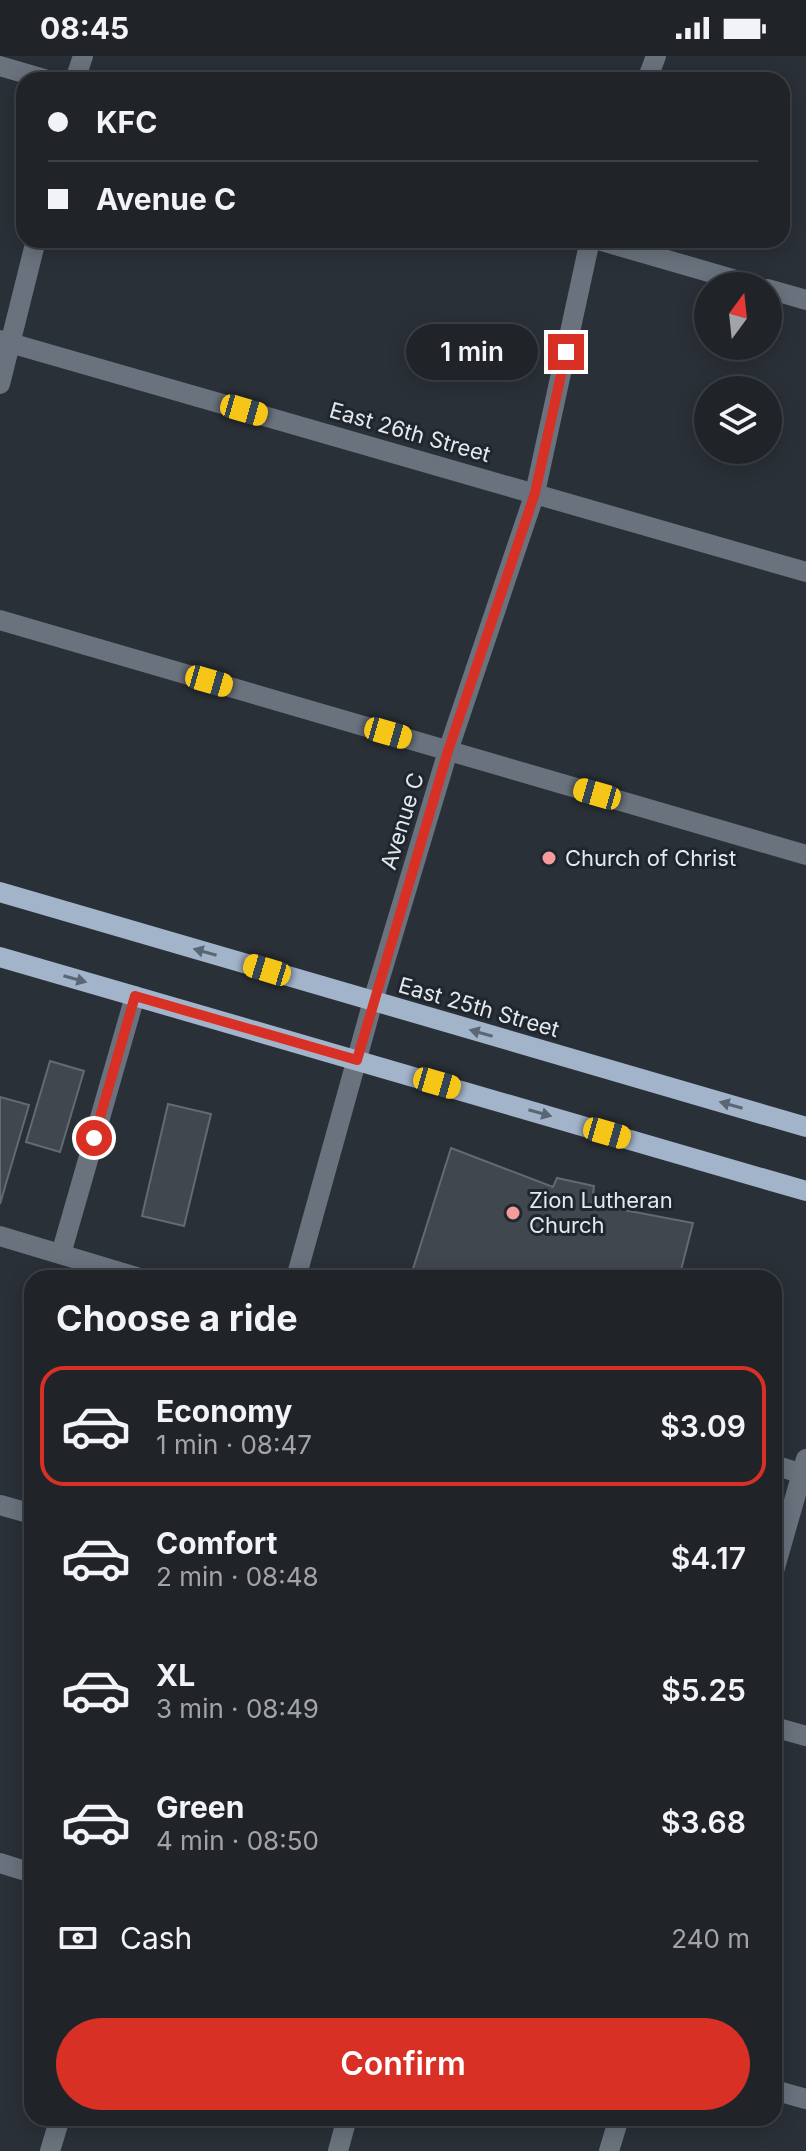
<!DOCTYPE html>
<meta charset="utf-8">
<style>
:root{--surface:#202429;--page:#282c31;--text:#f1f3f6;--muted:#a2a4a8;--line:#3d4146;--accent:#d93025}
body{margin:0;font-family:Inter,sans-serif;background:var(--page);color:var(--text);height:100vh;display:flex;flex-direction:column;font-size:30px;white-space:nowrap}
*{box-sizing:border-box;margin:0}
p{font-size:26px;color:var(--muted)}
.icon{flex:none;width:44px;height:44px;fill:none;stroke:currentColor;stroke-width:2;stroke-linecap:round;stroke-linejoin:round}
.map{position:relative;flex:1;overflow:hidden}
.sheet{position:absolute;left:24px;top:1214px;width:758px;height:856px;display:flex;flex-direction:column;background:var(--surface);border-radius:24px;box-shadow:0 4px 20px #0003,0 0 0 2px var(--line)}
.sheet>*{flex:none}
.banner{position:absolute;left:16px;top:16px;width:774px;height:176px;border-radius:24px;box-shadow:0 4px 20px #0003,0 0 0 2px var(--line);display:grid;align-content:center;height:176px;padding:0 32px;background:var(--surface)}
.needle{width:52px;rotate:15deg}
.tools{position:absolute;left:694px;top:216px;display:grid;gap:16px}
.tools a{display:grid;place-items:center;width:88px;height:88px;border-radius:50%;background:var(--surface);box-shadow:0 4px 20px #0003,0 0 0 2px var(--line);font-size:40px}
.end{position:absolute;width:36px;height:36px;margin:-18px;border:10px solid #d93025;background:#fff;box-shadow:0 0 0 4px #fff}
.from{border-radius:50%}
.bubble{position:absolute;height:56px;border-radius:28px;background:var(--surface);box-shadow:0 4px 20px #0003,0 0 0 2px var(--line);font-size:26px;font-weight:600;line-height:56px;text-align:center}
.car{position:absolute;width:24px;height:48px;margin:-24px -12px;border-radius:10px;box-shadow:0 0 6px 2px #0007;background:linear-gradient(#f5c518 24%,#345 0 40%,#f5c518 0 76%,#345 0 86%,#f5c518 0)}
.banner b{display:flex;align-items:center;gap:28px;height:76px;font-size:30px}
.banner b+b{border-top:2px solid var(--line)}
.banner i{width:20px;height:20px;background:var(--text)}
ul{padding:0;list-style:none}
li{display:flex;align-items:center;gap:24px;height:120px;margin:0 16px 12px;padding:0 16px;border:4px solid transparent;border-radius:24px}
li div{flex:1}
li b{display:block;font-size:30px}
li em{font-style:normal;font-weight:600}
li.active{border-color:var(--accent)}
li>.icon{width:72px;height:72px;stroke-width:1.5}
h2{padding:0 32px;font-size:36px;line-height:96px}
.pay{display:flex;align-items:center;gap:20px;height:88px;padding:0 32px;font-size:30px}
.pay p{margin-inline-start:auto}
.cta{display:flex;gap:16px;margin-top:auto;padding:16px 32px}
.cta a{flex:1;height:92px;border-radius:48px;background:var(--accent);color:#fff;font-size:32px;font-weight:600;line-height:92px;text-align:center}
.status{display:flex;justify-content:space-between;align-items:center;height:56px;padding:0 40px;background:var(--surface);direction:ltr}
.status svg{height:22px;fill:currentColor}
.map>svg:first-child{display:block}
.building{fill:#41474f;stroke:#636a72;stroke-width:2}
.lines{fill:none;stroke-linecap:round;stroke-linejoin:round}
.minor{stroke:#69727d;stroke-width:20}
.major{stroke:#a2b4ca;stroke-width:20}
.oneway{fill:#5a6674}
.route{stroke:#d93025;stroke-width:10}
.poi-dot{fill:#f59b9b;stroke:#20262d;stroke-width:3}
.labels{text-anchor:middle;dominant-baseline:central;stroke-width:6;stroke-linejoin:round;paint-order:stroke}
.street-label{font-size:22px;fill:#e5e9ee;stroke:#20262d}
.poi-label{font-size:22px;fill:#e5e9ee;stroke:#20262d;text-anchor:start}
</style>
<div class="status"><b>08:45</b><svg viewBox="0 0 49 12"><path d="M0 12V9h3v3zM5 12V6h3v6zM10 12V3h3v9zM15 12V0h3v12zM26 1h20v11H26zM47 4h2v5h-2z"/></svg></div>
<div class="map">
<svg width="806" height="2095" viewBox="0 0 806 2095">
<rect width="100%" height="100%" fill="#2a3037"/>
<g class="building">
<path d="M50,1005L84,1015L60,1096L26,1086Z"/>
<path d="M0,1041L29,1049L0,1148Z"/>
<path d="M168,1048L211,1058L184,1170L142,1160Z"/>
<path d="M451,1092L553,1131L557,1122L594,1130L592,1148L693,1167L679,1222H401L404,1213L412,1216Z"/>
</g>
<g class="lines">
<g class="minor">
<path d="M0,10L48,24"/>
<path d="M75,24L83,0"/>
<path d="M647,24L656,0"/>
<path d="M598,184L757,230"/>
<path d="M768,233L806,244"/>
<path d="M0,284L806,516"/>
<path d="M0,328L36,184"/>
<path d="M0,564L806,799"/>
<path d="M0,1180L140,1222"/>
<path d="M61,1198L135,940"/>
<path d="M296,1222L373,945L448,695L535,437L590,184"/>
<path d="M774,1409L806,1419"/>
<path d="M0,1449L32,1458"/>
<path d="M774,1515L806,1403"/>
<path d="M774,1671L806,1680"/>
<path d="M0,1807L32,1817"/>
<path d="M774,2034L806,2043"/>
<path d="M50,2095L60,2062"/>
<path d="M338,2095L347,2062"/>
<path d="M609,2095L619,2062"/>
</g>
<g class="major">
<path d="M0,836L806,1071"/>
<path d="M0,901L806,1135"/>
</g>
</g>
<defs><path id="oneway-solid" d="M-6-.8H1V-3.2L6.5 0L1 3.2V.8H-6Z" transform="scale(2)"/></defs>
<g class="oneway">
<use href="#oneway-solid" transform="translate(205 896) rotate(-164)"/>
<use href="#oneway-solid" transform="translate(75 923) rotate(16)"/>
<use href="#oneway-solid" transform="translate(481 977) rotate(-164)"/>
<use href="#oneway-solid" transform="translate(731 1049) rotate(-164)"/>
<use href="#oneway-solid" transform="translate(540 1057) rotate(16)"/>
</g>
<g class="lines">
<path class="route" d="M94,1082L135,940L357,1004L448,695L535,437L566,296"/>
</g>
<g class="poi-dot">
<circle cx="549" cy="802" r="8"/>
<circle cx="513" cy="1157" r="8"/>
</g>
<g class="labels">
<g class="street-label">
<text transform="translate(410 376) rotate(16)">East 26th Street</text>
<text transform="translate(402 765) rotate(-73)">Avenue C</text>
<text transform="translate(479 951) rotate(16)">East 25th Street</text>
</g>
<g class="poi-label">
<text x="565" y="802">Church of Christ</text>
<text x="529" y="1144">Zion Lutheran<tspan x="529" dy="25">Church</tspan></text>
</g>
</g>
</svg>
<div class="tools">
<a><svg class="needle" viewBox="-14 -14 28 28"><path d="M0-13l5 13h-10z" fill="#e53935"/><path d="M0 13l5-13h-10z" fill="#a2a4a8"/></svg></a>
<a><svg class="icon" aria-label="layers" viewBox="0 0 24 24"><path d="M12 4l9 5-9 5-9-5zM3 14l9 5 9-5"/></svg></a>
</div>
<i class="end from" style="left:94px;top:1082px"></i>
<i class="end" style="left:566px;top:296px"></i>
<div class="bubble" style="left:406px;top:268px;width:132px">1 min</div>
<i class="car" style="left:244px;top:354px;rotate:106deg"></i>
<i class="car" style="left:209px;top:625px;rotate:106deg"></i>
<i class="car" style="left:388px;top:677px;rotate:106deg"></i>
<i class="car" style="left:597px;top:738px;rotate:286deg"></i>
<i class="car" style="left:267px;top:914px;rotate:287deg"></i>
<i class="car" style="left:437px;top:1027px;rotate:106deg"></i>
<i class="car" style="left:607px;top:1077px;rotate:106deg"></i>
<div class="banner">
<b><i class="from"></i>KFC</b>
<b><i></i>Avenue C</b>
</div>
<section class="sheet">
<h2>Choose a ride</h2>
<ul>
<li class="active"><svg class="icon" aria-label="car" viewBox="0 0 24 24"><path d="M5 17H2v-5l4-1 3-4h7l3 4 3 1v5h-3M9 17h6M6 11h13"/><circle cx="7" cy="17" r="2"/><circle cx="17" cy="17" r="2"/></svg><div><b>Economy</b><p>1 min · 08:47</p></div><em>$3.09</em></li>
<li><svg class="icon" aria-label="car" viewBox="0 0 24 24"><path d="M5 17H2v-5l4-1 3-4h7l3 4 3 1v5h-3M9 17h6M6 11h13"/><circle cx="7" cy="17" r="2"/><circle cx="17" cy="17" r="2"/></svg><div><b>Comfort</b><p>2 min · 08:48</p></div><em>$4.17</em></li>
<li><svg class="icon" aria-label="car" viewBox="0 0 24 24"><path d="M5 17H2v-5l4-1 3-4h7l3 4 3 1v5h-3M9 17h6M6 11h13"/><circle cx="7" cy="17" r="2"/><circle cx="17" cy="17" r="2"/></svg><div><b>XL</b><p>3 min · 08:49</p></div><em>$5.25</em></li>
<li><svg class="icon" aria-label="car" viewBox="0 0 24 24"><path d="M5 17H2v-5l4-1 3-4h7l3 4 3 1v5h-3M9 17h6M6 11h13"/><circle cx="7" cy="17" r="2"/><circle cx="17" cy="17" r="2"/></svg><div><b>Green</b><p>4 min · 08:50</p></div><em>$3.68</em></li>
</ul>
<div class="pay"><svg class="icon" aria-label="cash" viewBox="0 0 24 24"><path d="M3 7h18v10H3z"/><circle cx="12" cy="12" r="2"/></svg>Cash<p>240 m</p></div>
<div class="cta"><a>Confirm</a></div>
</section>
</div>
